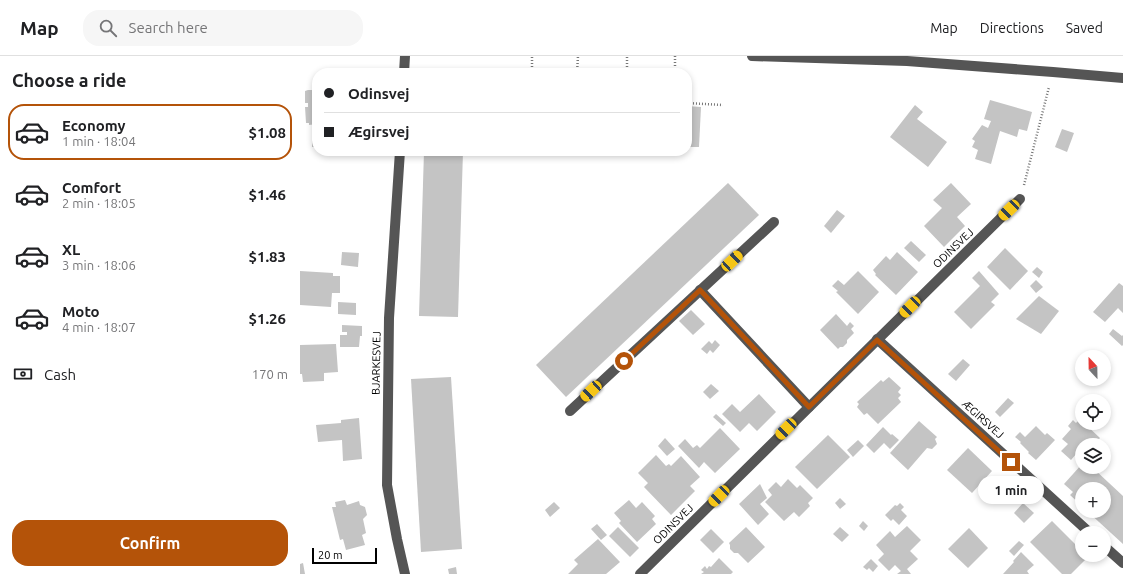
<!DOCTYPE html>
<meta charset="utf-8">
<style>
:root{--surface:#fff;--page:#f6f6f6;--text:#202124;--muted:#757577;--line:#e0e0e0;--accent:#b45309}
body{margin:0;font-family:Ubuntu,sans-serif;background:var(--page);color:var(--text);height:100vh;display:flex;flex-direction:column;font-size:15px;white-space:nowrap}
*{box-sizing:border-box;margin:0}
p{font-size:13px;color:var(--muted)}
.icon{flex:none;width:22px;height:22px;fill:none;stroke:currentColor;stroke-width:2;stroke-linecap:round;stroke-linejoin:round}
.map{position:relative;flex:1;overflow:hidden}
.details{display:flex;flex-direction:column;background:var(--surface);width:300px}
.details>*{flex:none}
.banner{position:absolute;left:12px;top:12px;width:380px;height:88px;border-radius:16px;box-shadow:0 2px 6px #0003;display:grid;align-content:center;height:88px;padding:0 12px;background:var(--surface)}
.needle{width:26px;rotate:338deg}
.buttons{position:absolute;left:775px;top:294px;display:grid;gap:8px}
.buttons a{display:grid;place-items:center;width:36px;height:36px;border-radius:50%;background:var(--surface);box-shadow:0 2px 6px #0003;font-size:20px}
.scale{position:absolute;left:12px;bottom:10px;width:65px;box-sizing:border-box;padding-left:4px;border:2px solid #000;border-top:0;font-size:11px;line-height:14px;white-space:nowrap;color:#000;-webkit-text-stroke:3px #fff;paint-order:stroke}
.end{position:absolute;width:18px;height:18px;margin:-9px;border:5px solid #b45309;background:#fff;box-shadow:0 0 0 2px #fff}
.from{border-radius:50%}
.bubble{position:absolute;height:28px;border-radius:14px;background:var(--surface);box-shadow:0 2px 6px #0003;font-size:13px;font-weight:600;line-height:28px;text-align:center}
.car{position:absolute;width:12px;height:24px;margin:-12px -6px;border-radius:5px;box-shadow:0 0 3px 1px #0007;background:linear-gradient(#f5c518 24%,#345 0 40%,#f5c518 0 76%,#345 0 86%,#f5c518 0)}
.banner b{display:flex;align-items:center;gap:14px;height:38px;font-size:15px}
.banner b+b{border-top:1px solid var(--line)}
.banner i{width:10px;height:10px;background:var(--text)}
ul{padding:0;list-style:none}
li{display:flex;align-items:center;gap:12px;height:56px;margin:0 8px 6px;padding:0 4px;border:2px solid transparent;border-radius:16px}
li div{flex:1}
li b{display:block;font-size:15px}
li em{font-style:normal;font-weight:600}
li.selected{border-color:var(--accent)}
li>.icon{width:36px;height:36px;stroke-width:1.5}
h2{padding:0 12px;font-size:18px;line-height:48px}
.pay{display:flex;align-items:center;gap:10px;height:44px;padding:0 12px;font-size:15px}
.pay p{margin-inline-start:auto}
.primary-button{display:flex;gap:8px;margin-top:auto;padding:8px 12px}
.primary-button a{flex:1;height:46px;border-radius:16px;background:var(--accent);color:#fff;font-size:16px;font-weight:600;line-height:46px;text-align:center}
header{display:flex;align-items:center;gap:24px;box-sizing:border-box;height:56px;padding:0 20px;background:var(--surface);border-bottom:1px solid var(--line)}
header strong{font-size:19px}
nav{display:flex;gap:22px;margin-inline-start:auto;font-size:14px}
.search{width:280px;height:36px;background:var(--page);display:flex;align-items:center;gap:10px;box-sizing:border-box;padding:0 14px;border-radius:16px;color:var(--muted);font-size:15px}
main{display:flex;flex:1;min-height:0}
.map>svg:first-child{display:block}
.building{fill:#c4c4c4}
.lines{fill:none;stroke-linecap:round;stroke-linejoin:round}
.path{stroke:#777;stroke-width:2.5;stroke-dasharray:1 2;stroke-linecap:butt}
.minor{stroke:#555;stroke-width:10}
.route{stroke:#b45309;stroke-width:5}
.labels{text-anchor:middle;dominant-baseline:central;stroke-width:4;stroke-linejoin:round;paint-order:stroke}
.street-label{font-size:11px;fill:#000;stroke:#fff}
</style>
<header>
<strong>Map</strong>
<div class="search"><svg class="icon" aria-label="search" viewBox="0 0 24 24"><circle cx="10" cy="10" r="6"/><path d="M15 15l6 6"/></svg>Search here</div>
<nav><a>Map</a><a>Directions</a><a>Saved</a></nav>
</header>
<main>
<section class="details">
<h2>Choose a ride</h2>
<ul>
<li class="selected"><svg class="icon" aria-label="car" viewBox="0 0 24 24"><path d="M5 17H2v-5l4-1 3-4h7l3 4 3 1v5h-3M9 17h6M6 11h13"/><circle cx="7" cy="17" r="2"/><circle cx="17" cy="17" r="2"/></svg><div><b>Economy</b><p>1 min · 18:04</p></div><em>$1.08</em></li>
<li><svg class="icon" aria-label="car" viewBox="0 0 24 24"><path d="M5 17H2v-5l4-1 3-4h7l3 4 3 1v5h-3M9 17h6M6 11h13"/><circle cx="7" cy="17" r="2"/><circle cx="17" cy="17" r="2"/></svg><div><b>Comfort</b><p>2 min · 18:05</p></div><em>$1.46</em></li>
<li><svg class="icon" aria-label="car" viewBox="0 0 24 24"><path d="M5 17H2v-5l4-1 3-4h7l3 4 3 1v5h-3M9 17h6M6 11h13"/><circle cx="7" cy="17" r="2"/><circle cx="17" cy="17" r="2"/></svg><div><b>XL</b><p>3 min · 18:06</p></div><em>$1.83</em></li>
<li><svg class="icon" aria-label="car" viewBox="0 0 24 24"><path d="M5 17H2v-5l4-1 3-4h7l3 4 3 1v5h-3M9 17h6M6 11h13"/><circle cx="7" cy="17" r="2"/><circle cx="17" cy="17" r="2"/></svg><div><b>Moto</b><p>4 min · 18:07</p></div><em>$1.26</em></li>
</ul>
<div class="pay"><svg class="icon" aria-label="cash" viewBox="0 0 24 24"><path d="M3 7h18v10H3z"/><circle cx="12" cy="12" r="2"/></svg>Cash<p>170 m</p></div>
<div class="primary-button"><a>Confirm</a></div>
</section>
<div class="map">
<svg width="823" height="518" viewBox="0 0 823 518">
<rect width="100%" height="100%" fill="#fff"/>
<g class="building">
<path d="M8,34H17V68L9,69V67H6L5,51H8V47H5V35Z"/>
<path d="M690,44L732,56L727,75L719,73L717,81L700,75L691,108L675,103L678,94L672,91L675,85L672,83L682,69L688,72L691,65L684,63Z"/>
<path d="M615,49L623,56L617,63L647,86L628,111L590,81Z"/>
<path d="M387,50L401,51L399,91H387Z"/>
<path d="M762,73L774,77L767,96L755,91Z"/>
<rect x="12" y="81" width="5" height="10"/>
<path d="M124,95H163L158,261L119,260Z"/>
<path d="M428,127L459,159L266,341L236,309Z"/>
<path d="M651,127L671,148L657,161L665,170L644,191L624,170L642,152L633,144Z"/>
<path d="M537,154L545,160L531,177L524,170Z"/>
<path d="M611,185L626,199L619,206L604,192Z"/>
<path d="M705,192L728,215L710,234L687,211Z"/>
<path d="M42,196L59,197L58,211L41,209Z"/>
<path d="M597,196L618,216L596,239L575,219L576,218L573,214L586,200L590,204Z"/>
<path d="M737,211L743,216L739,222L732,216Z"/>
<path d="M0,215L33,217V220H40V237H32L31,251L0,249Z"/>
<path d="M558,215L579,236L558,258L536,236L538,235L532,230L538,224L544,229Z"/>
<path d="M679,215L699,238L691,246L695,249L671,273L654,256L680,230L672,222Z"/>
<path d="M736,224L743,231L736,237L730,230Z"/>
<path d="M819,227L823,230V257L818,252L805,266L793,256Z"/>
<path d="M739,240L759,255L741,278L716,263Z"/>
<path d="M38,246L56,247V259L38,258Z"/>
<path d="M391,254L405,268L393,279L379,265Z"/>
<path d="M536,258L547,270L550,266L554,270L551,273L554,277L547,284V287L543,291H540L538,293L520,274Z"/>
<path d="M42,269L62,270V280H60L59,291H40V279H47V276H42Z"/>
<path d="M813,273L822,280L823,279V289L822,290L809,278Z"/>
<path d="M415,284L420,289L413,297L410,294L407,298L401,293L409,285L412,288Z"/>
<path d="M36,288L38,316L24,317V325L3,326L2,318H0V289Z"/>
<path d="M663,303L670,309L656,325L648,318Z"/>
<path d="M782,306V313L779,316L776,312Z"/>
<path d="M151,321L162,493L121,496L111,323Z"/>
<path d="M589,321L601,332L598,336L601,339L598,342L601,346L578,368L567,357L564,359L557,351L559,348L557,346L581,324L583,326Z"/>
<path d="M411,328L419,335L410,343L403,336Z"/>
<path d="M459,338L476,356L457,375L449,367L440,376L422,358L432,348L440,356Z"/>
<path d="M708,342L714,347L700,361L695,356Z"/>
<path d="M416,358L426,367L423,370L413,361Z"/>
<path d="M59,362L62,403L43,405L42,384L18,386L16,369L41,367V364Z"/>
<path d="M780,363L782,365V367H784L800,382L795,387L797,389H782V401L777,397L771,404L761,395L768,388L762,383L771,373L768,370L773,364L776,367Z"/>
<path d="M619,365L637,381L635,383L637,388L632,393L627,392L608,414L590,397Z"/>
<path d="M736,370L745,379L747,377L755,384L736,404L728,397L729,396L720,387L721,386L715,381L720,376L725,381Z"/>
<path d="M583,371L591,379L592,378L599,384L590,393L584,387L574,397L566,389Z"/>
<path d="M420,372L440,393L415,417L404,406L399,412L378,390L385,383L393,392L397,389L400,392Z"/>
<path d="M528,379L550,401L517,433L495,411Z"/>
<path d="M365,382L375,393L367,400L358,390Z"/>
<path d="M558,384L564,390L553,401L547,394Z"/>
<path d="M668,392L692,415L672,437L647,414Z"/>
<path d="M356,399L366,410L369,408L371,410L381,400L400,421L390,430L395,435L371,459L344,431L348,427L338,417Z"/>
<path d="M782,408V411H795L794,413L823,440V488L787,455H804V433H782V450L770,439L773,436L764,428Z"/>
<path d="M488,423L497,432L500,429L513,442L508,447L510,450L499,461L494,456L484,465L465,446L472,439L468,434L476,426L481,431Z"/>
<path d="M460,428L467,442L460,448L469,458L458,469L439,448Z"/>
<path d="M540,442L546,448L540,453L535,447Z"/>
<path d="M45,444L47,449L59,445L60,449L65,451L67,459L63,463L66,477L62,479L65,489L46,494L43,483L40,484L32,451H36L35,446Z"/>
<path d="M329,444L336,452L342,446L355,460L352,463L356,468L337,486L319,467L321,465L314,457Z"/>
<path d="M254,446L260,452L250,461L245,454Z"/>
<path d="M600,447L604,451L601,454L607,460L599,469L593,463L591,465L585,459L595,449L597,450Z"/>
<path d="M723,447L734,457L724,467L714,457Z"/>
<path d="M563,465L568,470L564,475L559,470Z"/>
<path d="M752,465L782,495V499H786L788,501L771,518H762L730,486Z"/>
<path d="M297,468L307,479L301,484L291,473Z"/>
<path d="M607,470L621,484L610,495L618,503L607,513L611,518H597L601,515L595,509L589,515L578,504L584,498L576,489L590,475L595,481Z"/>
<path d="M318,471L339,492L330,501L309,480Z"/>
<path d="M446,471L465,491L448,507L438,497H434L430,493V489L429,487Z"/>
<path d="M540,471L549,479L542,486L533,478Z"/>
<path d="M669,472L688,492L668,512L648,493Z"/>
<path d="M411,473L424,486L413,497L400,484Z"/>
<path d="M298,483L320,506L306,518H268L278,508L274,504Z"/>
<path d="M719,485L724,489L714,500L709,495Z"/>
<path d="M721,496L734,509L727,515L729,518H703L714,506L713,505Z"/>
<path d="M419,502L433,516L431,518H401L404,516L401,514L405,510L407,513L409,510L411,511Z"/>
<path d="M571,503L578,510L573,516L569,512L567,514L563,511Z"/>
<path d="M3,507L5,518H0V508Z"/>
<path d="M156,511L157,518H149L148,513Z"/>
</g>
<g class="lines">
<g class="path">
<path d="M375,0V17"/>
<path d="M232,17V0"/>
<path d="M277,17L278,0"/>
<path d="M327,17V0"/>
<path d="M387,47L423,49"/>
<path d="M724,129L749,31"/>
</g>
<g class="minor">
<path d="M452,0L607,5L753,16L823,22"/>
<path d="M104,17L105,0"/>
<path d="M100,95L89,262L87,429L97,483L105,518"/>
<path d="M400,234L509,351"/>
<path d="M577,283L790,477"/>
<path d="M270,355L474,166"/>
<path d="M804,490L823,507"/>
<path d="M340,518L720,143"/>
</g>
</g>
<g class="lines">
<path class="route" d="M324,305L400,234L509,351L577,284L711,406"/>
</g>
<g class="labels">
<g class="street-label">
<text transform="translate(653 192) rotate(-44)">ODINSVEJ</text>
<text transform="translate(76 307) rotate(-89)">BJARKESVEJ</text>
<text transform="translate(683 363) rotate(42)">ÆGIRSVEJ</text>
<text transform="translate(373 468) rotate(-45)">ODINSVEJ</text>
</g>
</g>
</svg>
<div class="buttons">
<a><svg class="needle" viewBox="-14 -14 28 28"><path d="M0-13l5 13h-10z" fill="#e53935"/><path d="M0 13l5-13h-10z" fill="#757577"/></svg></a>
<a><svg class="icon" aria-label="locate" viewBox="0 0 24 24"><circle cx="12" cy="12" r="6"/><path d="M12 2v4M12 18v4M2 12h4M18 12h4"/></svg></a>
<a><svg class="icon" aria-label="layers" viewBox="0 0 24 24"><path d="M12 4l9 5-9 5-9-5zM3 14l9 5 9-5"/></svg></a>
<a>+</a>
<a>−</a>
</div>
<div class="scale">20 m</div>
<i class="end from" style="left:324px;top:305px"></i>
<i class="end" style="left:711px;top:406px"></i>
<div class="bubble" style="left:678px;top:420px;width:66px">1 min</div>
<i class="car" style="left:709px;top:154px;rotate:226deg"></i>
<i class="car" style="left:432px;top:205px;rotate:47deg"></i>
<i class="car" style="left:610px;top:251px;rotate:225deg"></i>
<i class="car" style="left:291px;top:335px;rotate:227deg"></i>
<i class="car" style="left:486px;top:373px;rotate:225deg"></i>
<i class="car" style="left:419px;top:440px;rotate:225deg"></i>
<div class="banner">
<b><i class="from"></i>Odinsvej</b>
<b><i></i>Ægirsvej</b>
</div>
</div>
</main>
